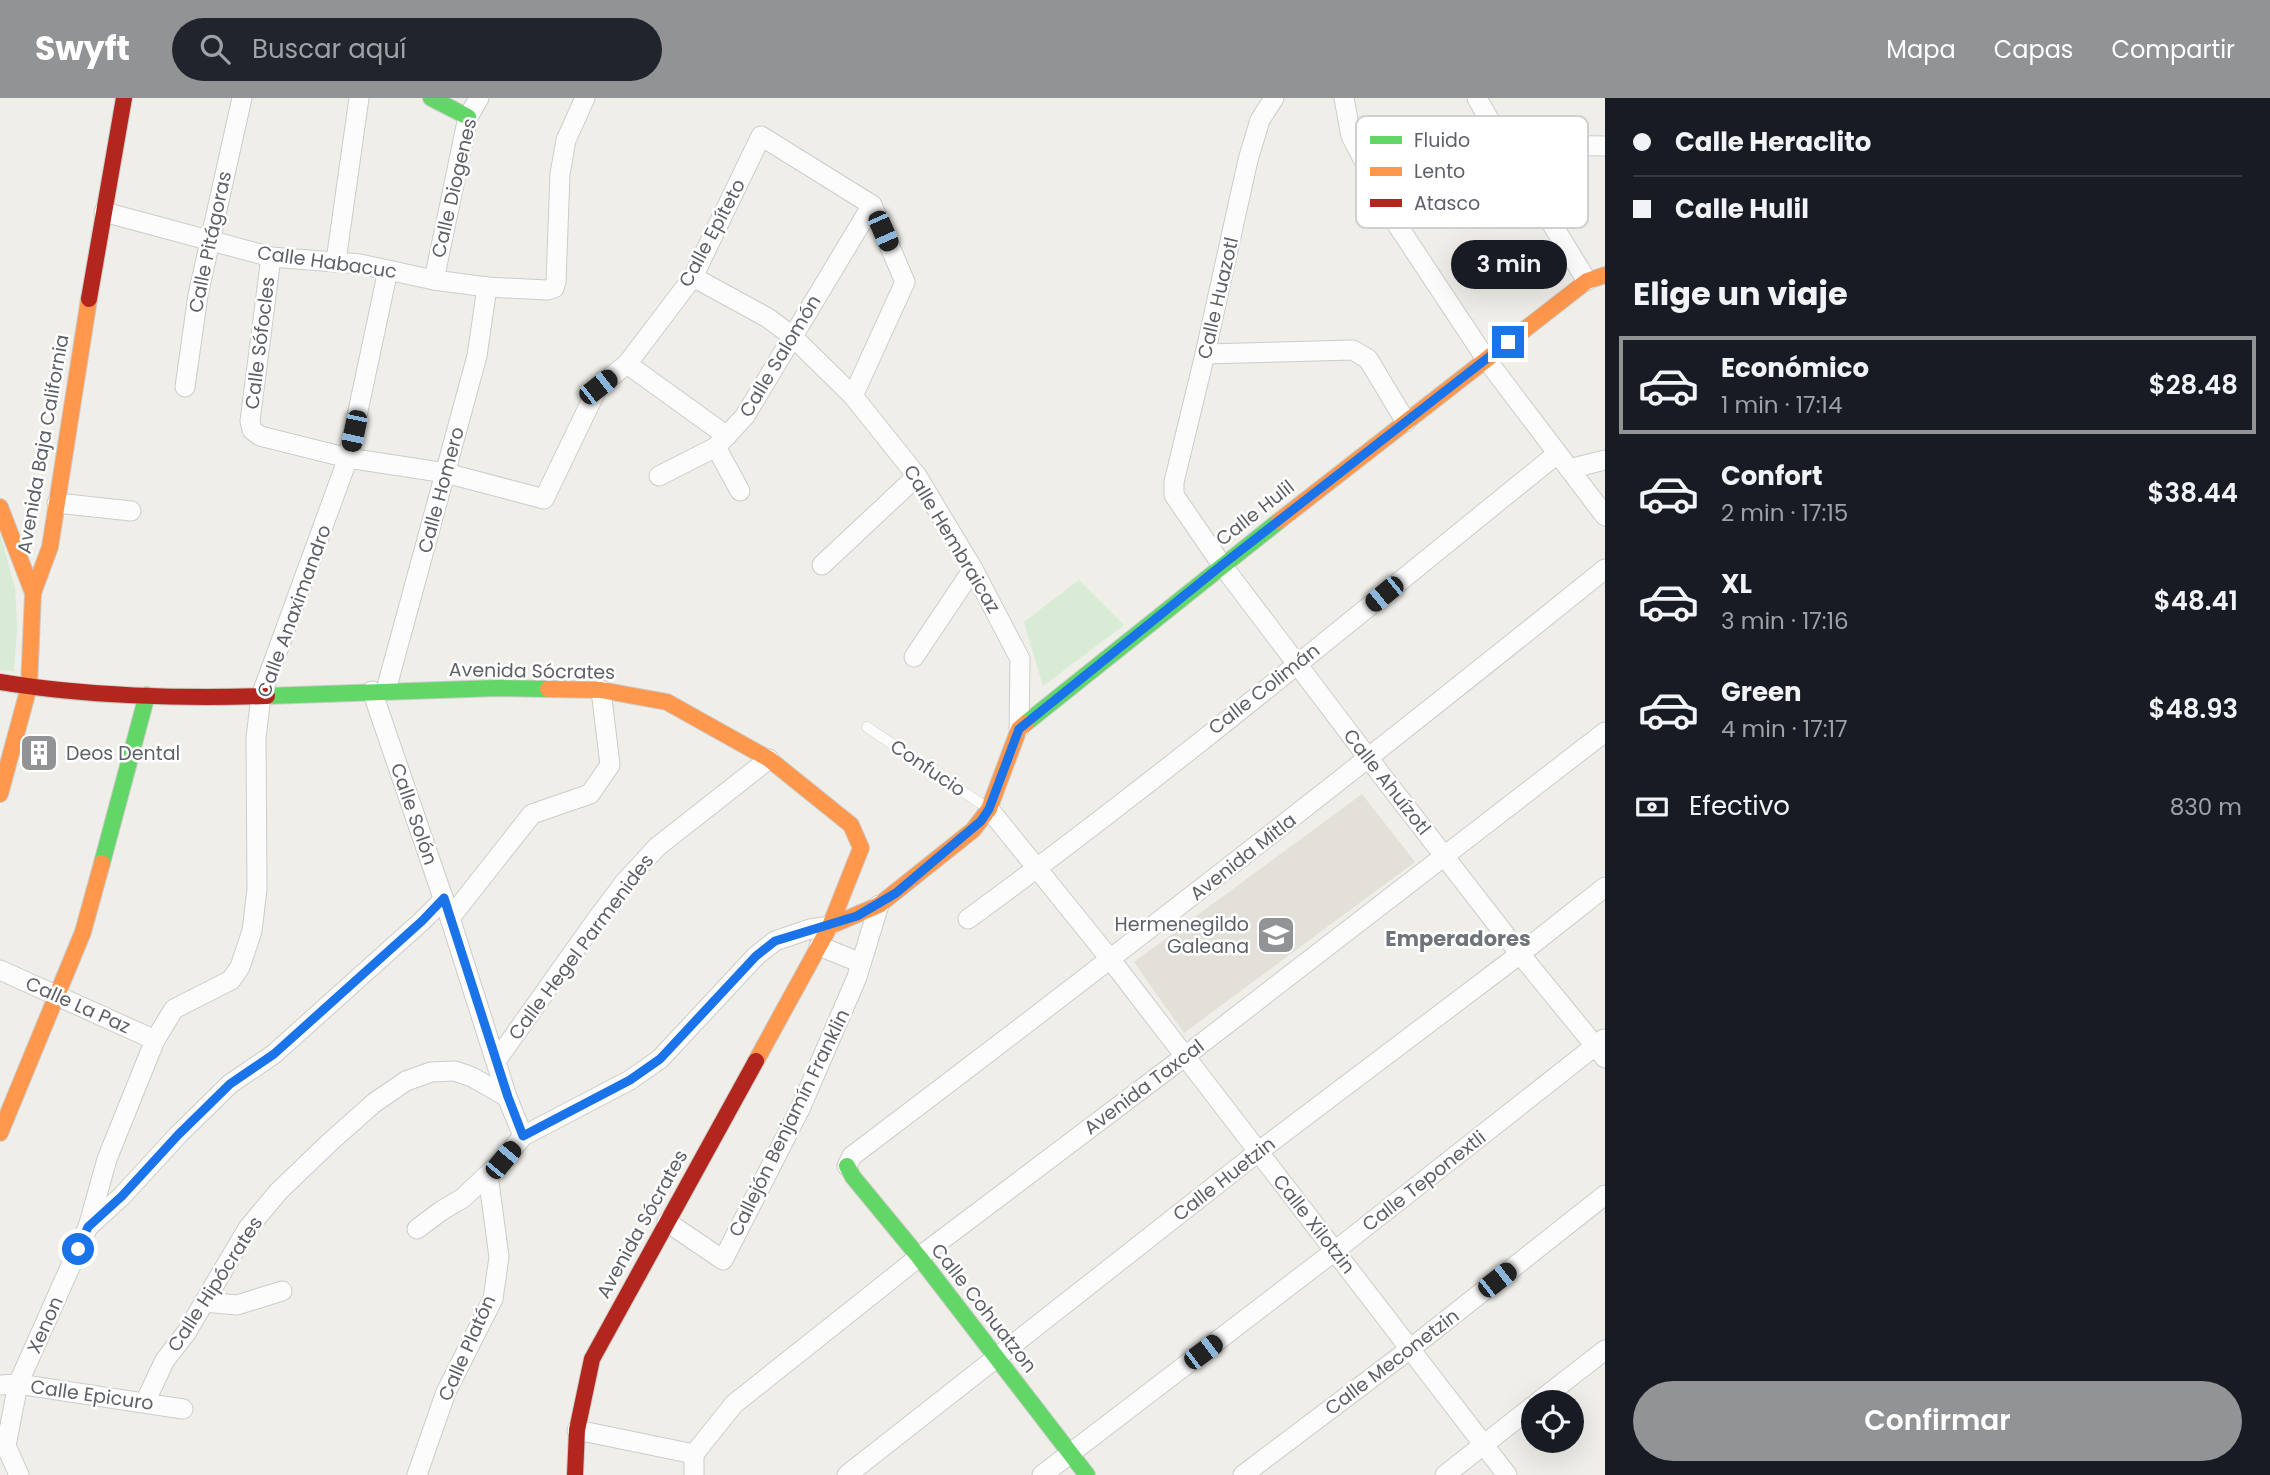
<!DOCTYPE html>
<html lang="es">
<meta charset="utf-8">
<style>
:root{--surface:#171b24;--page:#20242c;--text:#f1f3f6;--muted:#9ea1a6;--line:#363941;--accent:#919395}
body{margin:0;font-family:Poppins,sans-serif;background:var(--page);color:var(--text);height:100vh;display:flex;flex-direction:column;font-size:26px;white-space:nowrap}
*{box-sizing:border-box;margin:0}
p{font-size:23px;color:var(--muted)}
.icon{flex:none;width:38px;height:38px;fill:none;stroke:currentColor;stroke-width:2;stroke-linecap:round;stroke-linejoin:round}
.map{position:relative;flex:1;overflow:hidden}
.panel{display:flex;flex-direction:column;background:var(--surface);width:665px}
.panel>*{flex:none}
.guide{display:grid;align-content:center;height:154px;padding:0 28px;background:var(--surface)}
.buttons{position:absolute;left:1521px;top:1292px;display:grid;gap:14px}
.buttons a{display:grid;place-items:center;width:63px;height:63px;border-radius:50%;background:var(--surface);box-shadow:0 7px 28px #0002;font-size:35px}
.end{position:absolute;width:32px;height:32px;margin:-16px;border:9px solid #1a73e8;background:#fff;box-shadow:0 0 0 4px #fff}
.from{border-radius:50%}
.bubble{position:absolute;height:49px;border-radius:24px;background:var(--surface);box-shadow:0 7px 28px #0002;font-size:23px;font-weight:600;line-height:49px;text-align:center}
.car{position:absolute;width:21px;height:42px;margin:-21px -10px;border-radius:9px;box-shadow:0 0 5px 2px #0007;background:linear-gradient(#222 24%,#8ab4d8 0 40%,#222 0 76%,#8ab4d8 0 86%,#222 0)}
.guide b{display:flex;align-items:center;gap:24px;height:66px;font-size:26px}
.guide b+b{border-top:2px solid var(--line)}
.guide i{width:18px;height:18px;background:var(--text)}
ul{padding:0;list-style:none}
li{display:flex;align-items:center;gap:21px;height:98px;margin:0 14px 10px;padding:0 14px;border:4px solid transparent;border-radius:0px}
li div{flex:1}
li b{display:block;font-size:26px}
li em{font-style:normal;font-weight:600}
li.current{border-color:var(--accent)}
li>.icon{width:63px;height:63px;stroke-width:1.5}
h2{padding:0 28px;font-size:32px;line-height:84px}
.pay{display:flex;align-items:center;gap:18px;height:77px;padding:0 28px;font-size:26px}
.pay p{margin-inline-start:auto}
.action{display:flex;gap:14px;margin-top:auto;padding:14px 28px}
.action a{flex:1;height:80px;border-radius:42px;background:var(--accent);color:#fff;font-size:28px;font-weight:600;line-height:80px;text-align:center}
header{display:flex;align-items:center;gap:42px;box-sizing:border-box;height:98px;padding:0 35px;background:var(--accent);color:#fff}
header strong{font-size:33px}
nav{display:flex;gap:38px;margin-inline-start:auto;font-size:24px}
.search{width:490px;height:63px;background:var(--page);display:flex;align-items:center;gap:18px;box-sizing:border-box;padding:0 24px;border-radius:38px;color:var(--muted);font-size:26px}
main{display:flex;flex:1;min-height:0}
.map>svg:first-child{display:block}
.education{fill:#e2e0d9}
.green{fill:#d7ebd5}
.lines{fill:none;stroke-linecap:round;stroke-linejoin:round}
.lane-casing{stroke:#cccccb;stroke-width:11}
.street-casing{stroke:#cccccb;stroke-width:21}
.fast-casing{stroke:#cbcbca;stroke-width:18}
.slow-casing{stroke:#cbcbca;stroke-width:18}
.jam-casing{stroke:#cbcbca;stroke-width:18}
.lane{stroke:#fdfcfc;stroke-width:10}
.street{stroke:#fdfcfc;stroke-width:19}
.fast{stroke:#63d668;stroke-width:16}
.slow{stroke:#ff974d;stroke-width:16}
.jam{stroke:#b3261e;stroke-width:16}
.route{stroke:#1a73e8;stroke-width:9}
.labels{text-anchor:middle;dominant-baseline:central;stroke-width:5;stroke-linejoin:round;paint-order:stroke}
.street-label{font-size:19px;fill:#5e6268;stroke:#fff}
.poi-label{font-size:19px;fill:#5e6268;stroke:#fff;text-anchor:start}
.neighbourhood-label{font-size:21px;font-weight:bold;fill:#6f747a;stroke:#fff}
.key{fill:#fff;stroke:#cfd0d2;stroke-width:2}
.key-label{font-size:19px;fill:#5e6268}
</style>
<header>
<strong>Swyft</strong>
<div class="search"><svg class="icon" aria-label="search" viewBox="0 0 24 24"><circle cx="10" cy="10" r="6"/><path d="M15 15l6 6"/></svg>Buscar aquí</div>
<nav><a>Mapa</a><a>Capas</a><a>Compartir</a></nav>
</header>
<main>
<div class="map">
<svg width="1605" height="1377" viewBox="0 0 1605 1377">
<rect width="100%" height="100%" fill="#efeee9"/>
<path class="education" d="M1362,696L1415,764L1184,935L1134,864Z"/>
<g class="green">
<path d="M0,436L15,490L17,531L14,573L0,572Z"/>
<path d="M1079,482L1124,527L1043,588L1024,524Z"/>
</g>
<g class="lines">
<defs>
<path id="lane" d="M867,629L986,709"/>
<g id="street">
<path d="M1274,0L1260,22L1248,62L1205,256L1174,384V397L1222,467L1369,661L1520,856L1605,960"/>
<path d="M1344,0L1351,38L1398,128L1486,261L1605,418"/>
<path d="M1477,0L1503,46L1587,183"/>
<path d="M1503,46L1605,48"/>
<path d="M104,114L271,159L360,166L434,182L487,189L547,192L554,190L556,184L560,76L566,42L585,0"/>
<path d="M271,159L250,323L252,332L260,338L348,360L446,375L544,401L598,289L627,266L693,179L761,38L872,107L905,184L853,298"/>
<path d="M336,163L359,0"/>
<path d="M693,179L768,220L792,238L853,298L917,378L973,471L1020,561L1019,631"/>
<path d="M434,182L468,19L479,0"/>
<path d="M1205,256L1353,252L1368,261L1406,324"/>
<path d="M627,266L727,338"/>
<path d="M185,289L198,197L242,0"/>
<path d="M716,349L740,393"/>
<path d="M1569,371L1605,362"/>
<path d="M659,378L716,349L745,318L872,107"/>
<path d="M57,405L131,413"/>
<path d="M822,467L917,378"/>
<path d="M914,559L973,471"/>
<path d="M386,592L477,258L487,189"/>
<path d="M372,593L450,820L507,999L523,1038"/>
<path d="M989,711L1111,862L1507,1377"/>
<path d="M450,820L532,716L590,696L610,667L601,592"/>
<path d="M968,821C1170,674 1362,513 1557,356"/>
<path d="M819,848L861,865"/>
<path d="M0,872L155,942"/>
<path d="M496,963L594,825L624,785L657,749L769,661"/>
<path d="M847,1068L852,1058C1106,866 1357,671 1605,471"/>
<path d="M667,1124L723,1162L800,1011L857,879L879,807"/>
<path d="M88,1129L122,1098L178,1037L230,986L274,956L422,823L444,801"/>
<path d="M417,1131L441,1113L463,1100L503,1062L523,1038L630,982L660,961L756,858L775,843L810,831L830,828"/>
<path d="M204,1204L237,1207L282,1193"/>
<path d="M0,1287L18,1286L183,1311"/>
<path d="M145,1304L165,1262L186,1235L248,1130L279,1093L329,1045L374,1005L406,983L431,974L455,973L472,979L507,999"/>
<path d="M1538,1304L1605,1252"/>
<path d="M577,1332L694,1356"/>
<path d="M694,1356L734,1306L919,1159L1184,959L1605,634"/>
<path d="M694,1356V1377"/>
<path d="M19,1377L6,1348L18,1286L88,1129L107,1061L155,942L174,911L231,882L240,869L252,833L257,791L256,640L261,598L348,360L388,172"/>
<path d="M417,1377L446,1294L493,1201L499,1159L488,1077"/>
<path d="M847,1377L1258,1054L1520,856L1605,789"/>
<path d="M1042,1377L1336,1152L1604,941"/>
<path d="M1243,1377L1410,1251L1605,1097"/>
<path d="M1445,1377L1533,1308"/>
</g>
<g id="fast">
<path d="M431,0L468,19"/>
<path d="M267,598L498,590L548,591"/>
<path d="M1026,625L1279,423"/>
<path d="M102,765L147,597"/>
<path d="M847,1068L853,1079L919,1159L1087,1377"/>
</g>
<g id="slow">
<path d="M0,409L33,495"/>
<path d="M1279,423L1587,183L1605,177"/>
<path d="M548,591L601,592L667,604L769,661L851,727L861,750L830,828L756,963"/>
<path d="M0,696L29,589L33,495L50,449L89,201"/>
<path d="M830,828L879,807L973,732L989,711L1019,631L1026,625"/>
<path d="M0,1035L83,834L102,765"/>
</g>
<g id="jam">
<path d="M89,201L124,0"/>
<path d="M0,584C83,598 183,601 267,598"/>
<path d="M575,1377L577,1332L592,1261L756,963"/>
</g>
</defs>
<use href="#lane" class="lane-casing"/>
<use href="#street" class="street-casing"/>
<use href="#fast" class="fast-casing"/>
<use href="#slow" class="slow-casing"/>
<use href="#jam" class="jam-casing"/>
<use href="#lane" class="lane"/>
<use href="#street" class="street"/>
<use href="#fast" class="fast"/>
<use href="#slow" class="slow"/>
<use href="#jam" class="jam"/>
</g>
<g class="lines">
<path class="route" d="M78,1151L88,1129L122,1098L178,1037L230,986L274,956L422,823L444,800L508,999L523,1038L630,982L660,961L756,858L775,843L857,818L896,795L981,723L989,711L1019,631L1222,467L1508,244"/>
</g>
<defs>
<symbol id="building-square" viewBox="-11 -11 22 22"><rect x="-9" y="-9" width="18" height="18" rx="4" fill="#919395" stroke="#fff"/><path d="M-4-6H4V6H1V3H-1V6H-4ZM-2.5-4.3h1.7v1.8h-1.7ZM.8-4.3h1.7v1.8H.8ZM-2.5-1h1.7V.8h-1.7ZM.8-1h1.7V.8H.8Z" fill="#fff"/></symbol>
<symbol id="school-square" viewBox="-11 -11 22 22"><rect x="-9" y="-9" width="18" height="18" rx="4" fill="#919395" stroke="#fff"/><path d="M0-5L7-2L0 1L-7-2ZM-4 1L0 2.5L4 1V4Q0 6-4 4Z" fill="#fff"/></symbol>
</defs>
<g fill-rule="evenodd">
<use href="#building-square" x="17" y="633" width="44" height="44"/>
<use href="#school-square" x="1254" y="815" width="44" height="44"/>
</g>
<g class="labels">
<g class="street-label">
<text transform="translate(454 90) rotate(-77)">Calle Diogenes</text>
<text transform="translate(712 135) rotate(-62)">Calle Epíteto</text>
<text transform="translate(210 144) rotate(-78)">Calle Pitágoras</text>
<text transform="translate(327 164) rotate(8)">Calle Habacuc</text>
<text transform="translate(1218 200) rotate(-77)">Calle Huazotl</text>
<text transform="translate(260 245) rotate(-83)">Calle Sófocles</text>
<text transform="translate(780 258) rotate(-59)">Calle Salomón</text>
<text transform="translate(43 346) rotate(-80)">Avenida Baja California</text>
<text transform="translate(441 392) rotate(-75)">Calle Homero</text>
<text transform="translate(1255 415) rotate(-38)">Calle Hulil</text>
<text transform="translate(952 441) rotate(59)">Calle Hembraicaz</text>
<text transform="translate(294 513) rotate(-70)">Calle Anaximandro</text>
<text transform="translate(532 573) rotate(1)">Avenida Sócrates</text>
<text transform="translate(1264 591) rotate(-38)">Calle Colimán</text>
<text transform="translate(928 670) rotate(34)">Confucio</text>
<text transform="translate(1387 684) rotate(52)">Calle Ahuízotl</text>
<text transform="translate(414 716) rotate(71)">Calle Solón</text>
<text transform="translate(1243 759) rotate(-38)">Avenida Mitla</text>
<text transform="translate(581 849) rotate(-53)">Calle Hegel Parmenides</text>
<text transform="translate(78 907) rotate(24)">Calle La Paz</text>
<text transform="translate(1144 989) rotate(-37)">Avenida Taxcal</text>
<text transform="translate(789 1025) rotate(-64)">Callejón Benjamín Franklin</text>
<text transform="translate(1224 1081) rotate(-38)">Calle Huetzin</text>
<text transform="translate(1424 1083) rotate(-38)">Calle Teponextli</text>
<text transform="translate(642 1126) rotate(-61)">Avenida Sócrates</text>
<text transform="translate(1314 1126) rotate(52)">Calle Xilotzin</text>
<text transform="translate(215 1186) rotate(-57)">Calle Hipócrates</text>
<text transform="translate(984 1210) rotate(52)">Calle Cohuatzon</text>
<text transform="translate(45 1227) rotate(-66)">Xenon</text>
<text transform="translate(467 1250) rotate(-66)">Calle Platón</text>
<text transform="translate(1392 1264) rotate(-37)">Calle Meconetzin</text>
<text transform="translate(92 1297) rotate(8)">Calle Epicuro</text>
</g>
<g class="poi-label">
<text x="66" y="655">Deos Dental</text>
<text x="1249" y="826" text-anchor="end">Hermenegildo<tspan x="1249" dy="22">Galeana</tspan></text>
</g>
<g class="neighbourhood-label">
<text x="1458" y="840">Emperadores</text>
</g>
</g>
<rect x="1356" y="18" width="232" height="112" rx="10" class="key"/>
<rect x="1370" y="38" width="32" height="8" fill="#63d668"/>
<rect x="1370" y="69" width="32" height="9" fill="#ff974d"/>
<rect x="1370" y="101" width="32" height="8" fill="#b3261e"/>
<g class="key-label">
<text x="1414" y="49">Fluido</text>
<text x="1414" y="80">Lento</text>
<text x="1414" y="112">Atasco</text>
</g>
</svg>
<div class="buttons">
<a><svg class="icon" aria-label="locate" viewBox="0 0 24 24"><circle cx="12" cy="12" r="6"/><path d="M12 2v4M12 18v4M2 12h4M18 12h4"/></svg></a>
</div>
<i class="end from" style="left:78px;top:1151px"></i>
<i class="end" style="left:1508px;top:244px"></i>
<div class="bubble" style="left:1451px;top:142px;width:116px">3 min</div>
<i class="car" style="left:883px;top:133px;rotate:156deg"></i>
<i class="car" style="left:598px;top:289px;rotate:52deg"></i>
<i class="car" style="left:354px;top:333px;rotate:192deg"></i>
<i class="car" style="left:1384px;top:496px;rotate:231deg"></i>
<i class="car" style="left:503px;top:1062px;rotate:40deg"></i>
<i class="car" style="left:1497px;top:1182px;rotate:52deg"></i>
<i class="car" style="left:1203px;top:1254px;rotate:53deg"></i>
</div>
<section class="panel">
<div class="guide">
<b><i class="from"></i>Calle Heraclito</b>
<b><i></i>Calle Hulil</b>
</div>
<h2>Elige un viaje</h2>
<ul>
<li class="current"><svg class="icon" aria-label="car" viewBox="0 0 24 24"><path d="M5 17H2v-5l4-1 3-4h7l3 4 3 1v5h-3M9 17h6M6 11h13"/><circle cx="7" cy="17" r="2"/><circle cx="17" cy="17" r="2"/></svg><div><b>Económico</b><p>1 min · 17:14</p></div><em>$28.48</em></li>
<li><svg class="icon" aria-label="car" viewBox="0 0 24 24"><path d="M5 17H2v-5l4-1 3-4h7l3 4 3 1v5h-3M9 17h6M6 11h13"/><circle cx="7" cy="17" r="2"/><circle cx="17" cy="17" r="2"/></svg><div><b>Confort</b><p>2 min · 17:15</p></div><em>$38.44</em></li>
<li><svg class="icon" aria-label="car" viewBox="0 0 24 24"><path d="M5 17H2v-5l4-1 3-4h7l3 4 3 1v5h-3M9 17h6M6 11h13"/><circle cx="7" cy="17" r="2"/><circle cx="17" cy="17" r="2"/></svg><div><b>XL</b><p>3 min · 17:16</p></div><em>$48.41</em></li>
<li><svg class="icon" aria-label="car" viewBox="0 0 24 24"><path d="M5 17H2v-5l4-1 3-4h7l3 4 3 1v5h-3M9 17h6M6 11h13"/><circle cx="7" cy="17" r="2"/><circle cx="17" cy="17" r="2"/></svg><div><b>Green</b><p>4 min · 17:17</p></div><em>$48.93</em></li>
</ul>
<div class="pay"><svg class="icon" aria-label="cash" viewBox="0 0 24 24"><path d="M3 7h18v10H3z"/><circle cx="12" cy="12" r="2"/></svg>Efectivo<p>830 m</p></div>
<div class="action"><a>Confirmar</a></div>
</section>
</main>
